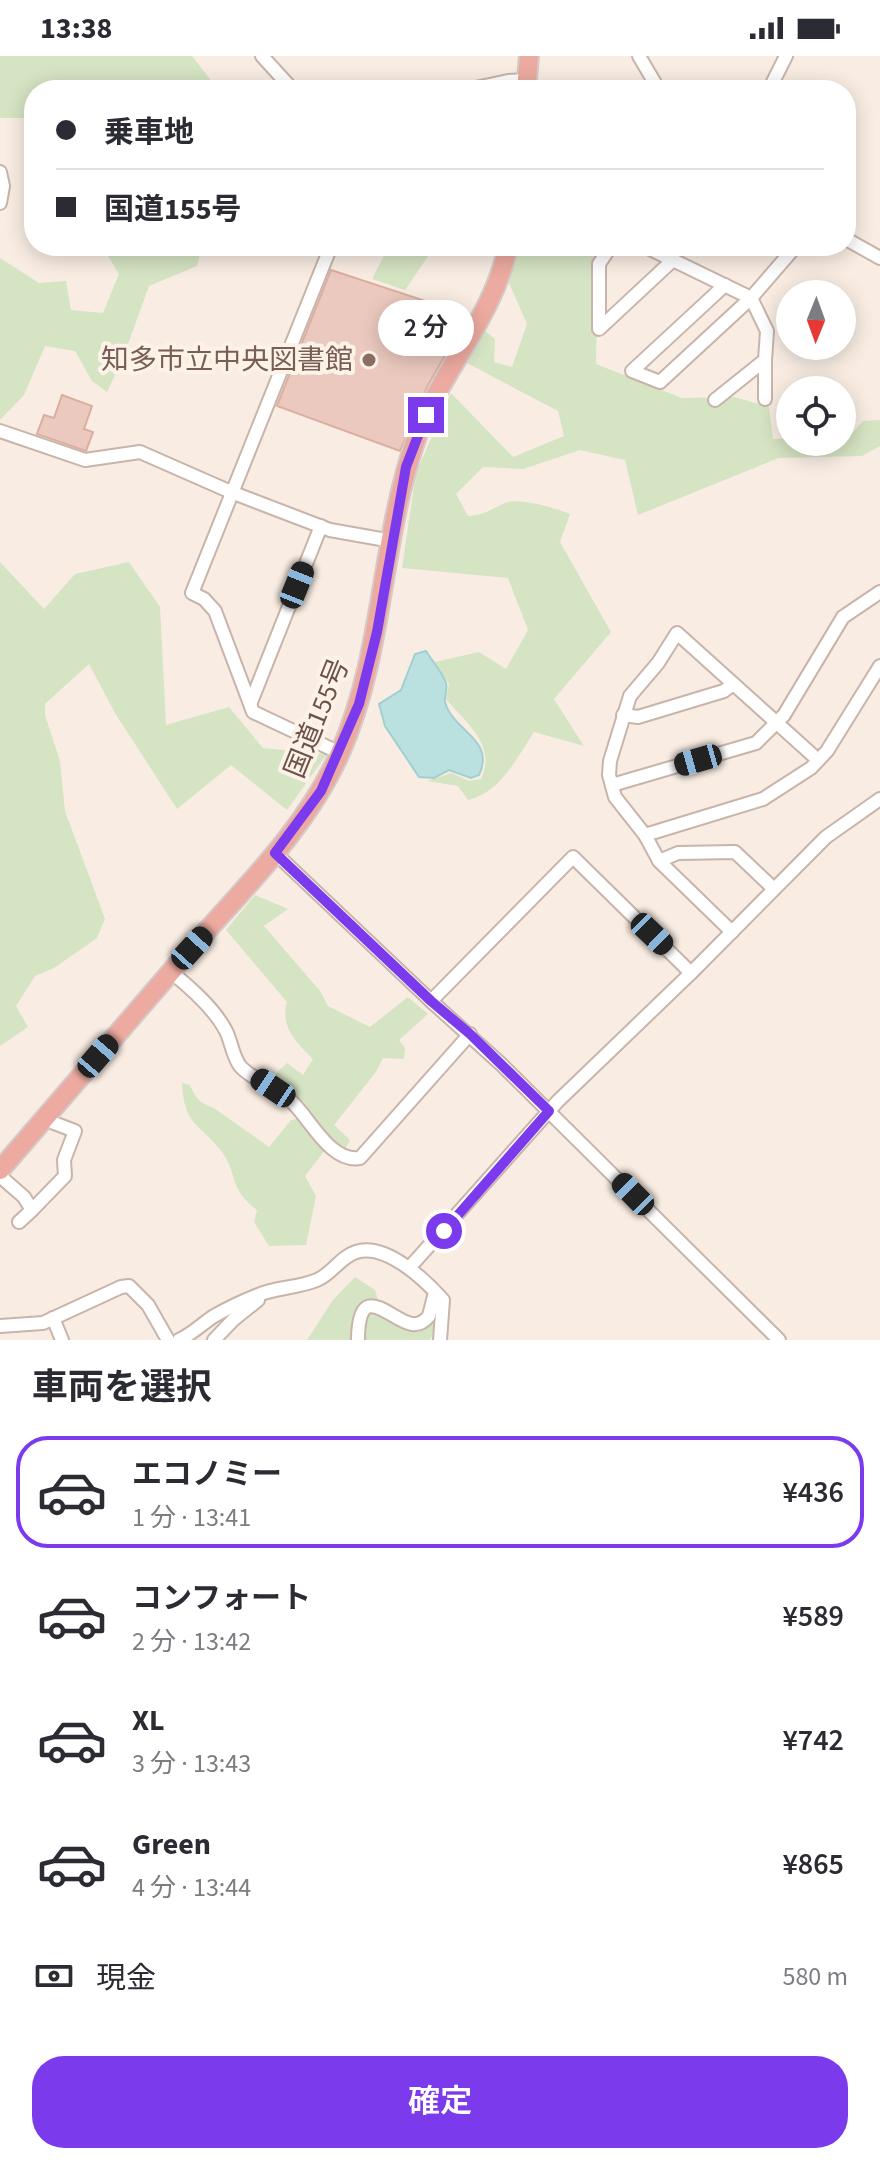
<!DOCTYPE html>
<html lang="ja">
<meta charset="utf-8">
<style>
:root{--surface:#fff;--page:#f7f7f7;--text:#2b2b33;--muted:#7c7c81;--line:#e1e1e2;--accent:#7c3aed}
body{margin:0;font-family:"Source Sans 3","Noto Sans JP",sans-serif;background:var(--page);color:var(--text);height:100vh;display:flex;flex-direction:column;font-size:30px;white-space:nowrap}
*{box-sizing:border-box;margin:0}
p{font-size:26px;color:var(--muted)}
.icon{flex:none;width:44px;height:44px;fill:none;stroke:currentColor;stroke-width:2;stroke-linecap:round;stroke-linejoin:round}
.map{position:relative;height:1284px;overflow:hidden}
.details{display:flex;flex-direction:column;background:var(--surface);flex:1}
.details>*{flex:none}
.guide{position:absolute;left:24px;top:24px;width:832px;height:176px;border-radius:32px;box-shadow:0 4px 20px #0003;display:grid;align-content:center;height:176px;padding:0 32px;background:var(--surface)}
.needle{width:52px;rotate:181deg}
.tools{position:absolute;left:776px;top:224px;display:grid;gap:16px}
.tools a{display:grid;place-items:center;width:80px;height:80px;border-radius:50%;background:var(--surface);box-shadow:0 4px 20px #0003;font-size:40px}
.end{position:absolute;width:36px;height:36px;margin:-18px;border:10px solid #7c3aed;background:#fff;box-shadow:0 0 0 4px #fff}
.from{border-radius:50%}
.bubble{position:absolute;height:56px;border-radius:28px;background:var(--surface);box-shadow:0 4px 20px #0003;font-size:26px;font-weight:600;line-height:56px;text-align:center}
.car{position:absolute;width:24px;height:48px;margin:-24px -12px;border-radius:10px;box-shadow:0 0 6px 2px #0007;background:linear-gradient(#222 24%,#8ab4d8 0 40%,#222 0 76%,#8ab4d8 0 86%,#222 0)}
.guide b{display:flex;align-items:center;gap:28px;height:76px;font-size:30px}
.guide b+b{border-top:2px solid var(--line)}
.guide i{width:20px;height:20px;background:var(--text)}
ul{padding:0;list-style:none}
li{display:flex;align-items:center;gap:24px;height:112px;margin:0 16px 12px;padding:0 16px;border:4px solid transparent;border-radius:32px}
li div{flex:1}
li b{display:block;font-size:30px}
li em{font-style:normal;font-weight:600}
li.current{border-color:var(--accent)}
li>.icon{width:72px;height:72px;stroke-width:1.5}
h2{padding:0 32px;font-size:36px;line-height:96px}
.pay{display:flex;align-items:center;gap:20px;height:88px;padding:0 32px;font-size:30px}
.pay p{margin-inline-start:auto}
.primary-button{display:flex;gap:16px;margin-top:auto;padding:16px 32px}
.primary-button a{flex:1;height:92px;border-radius:32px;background:var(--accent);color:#fff;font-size:32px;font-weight:600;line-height:92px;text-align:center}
.status{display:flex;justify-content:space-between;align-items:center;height:56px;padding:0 40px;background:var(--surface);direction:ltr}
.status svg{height:22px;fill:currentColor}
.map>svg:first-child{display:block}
.green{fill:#d5e4c3}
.water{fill:#bae0e0;stroke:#a2d0d0;stroke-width:2}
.building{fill:#ebc9be;stroke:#dcaea0;stroke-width:2}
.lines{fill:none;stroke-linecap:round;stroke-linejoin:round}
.minor-casing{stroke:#c8b4ab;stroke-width:16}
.highway-casing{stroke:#d4cbc9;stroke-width:22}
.minor{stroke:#fff;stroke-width:12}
.highway{stroke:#ecaaa0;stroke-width:18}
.route{stroke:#7c3aed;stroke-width:10}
.education-dot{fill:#8d6e63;stroke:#fcf2e8;stroke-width:3}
.labels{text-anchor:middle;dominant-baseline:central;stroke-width:8;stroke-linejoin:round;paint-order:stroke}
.education-label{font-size:28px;fill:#785e54;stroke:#fcf2e8;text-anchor:end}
.street-label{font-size:28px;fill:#6e534c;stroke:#fcf2e8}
</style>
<div class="status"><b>13:38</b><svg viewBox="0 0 49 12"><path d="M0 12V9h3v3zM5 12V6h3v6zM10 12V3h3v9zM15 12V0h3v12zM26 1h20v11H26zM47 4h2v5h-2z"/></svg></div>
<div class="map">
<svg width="880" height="1284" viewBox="0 0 880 1284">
<rect width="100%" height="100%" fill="#f9ede3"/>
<g class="green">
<path d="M0,0H192L213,27L212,34H34V62H0Z"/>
<path d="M102,190H202L197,210L149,230L123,302L107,336L92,325L75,295L45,290L24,339L0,364V202L39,227L66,225L71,254L103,257L119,218Z"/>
<path d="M389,190H435L405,234L372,223Z"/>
<path d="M518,190H577L598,195L596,308L682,342L734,341L769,351L773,383L790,382V386H842V382H848L863,365L880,364V390L862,400L779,402L638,459L625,404L580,394L523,413L483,411L456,438L468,460C484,460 491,453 505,447C519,441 555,452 570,458L560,486L611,576L554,643L584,690L534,676C516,703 501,736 468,744L458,730L427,725L452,717L469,725L481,723C497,689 467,668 446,643L449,628L435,606L479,596L506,613L528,574L508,522L402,512L416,417L451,337L513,401L564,380L558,355L467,307L484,274L495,283L494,306L512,311L527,268L509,227Z"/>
<path d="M0,506L44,553L75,518L129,506L160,551L166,669L229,651L263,692L327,698L287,754L231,709L177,753L115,657L89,608L45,648V659L60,705L65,755L105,863L97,882L54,912L35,920L16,950L28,971L0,990Z"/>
<path d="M255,839L288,853L264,870L321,936L328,950L370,971L408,941L428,958L399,984L405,992L404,1003L383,1002L376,1016L334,1069L350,1084L345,1093L332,1085L305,1120L316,1140L306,1189L269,1190L254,1166L257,1154C228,1132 238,1118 222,1096C200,1067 184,1071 182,1027L190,1029C195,1042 201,1048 214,1052L269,1091L291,1064L298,1063L307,1055L293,1040L270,1023L287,1007L303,1019L313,1003C296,986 280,971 287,946L226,874Z"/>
<path d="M355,1221L375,1234L383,1259L419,1276L434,1260L440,1263L430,1284H355L353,1282L351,1284H307L333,1244Z"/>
</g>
<path class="water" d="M426,595C432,605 443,617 446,627C448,633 444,640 445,646C453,676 496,683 479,719L471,722L449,714L434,722L419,721L385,670L379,648L401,634L415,598Z"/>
<g class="building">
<path d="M331,214L468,259L427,331L400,395L277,350Z"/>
<path d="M62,339L92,350L84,373L93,376L86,395L37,378L44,359L54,362Z"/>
</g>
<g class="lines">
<defs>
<g id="minor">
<path d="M262,0L293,34"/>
<path d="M639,0L659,34"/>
<path d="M466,34L508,25L526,24"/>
<path d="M769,34L786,0"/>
<path d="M0,116L3,130L0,147"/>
<path d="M846,183L880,202"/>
<path d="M331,190L192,537L204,543L215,555L253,656L340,697"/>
<path d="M611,190L599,208V273L673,204"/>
<path d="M644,190L751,242L767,275L765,304L715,344"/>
<path d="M725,229L632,315L660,326L751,242L796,190"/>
<path d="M765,304V343"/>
<path d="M0,375L85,404L140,396L231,436L330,474L392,485"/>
<path d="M251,646L321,470"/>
<path d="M623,659L638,661L724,635L733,628"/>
<path d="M612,729L756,687L784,659L843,561L880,536"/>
<path d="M645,779L763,743L811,712L827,695L880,610"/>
<path d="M275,797L431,945L502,1009L779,1284"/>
<path d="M659,805L678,797L735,796L774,833"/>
<path d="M732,876L659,805L645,779L615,741L609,719L610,705L630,640L658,607L677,577L818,704"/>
<path d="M171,916C191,932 214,952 226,975C231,985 233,1001 240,1010C253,1025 277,1031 291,1045C310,1062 330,1107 360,1102L470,978"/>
<path d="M431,945L573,801L691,917"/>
<path d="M0,1120L24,1141L32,1154L19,1166"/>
<path d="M32,1154L65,1120L64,1104L75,1075L54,1067L46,1061"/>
<path d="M410,1211L558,1045L691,917L826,781L880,743"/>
<path d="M53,1262L62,1284"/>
<path d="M0,1270L43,1267L121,1231L129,1230L148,1249L168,1284"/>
<path d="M179,1284C192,1278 202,1268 214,1260C228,1252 243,1245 258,1239C277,1231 298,1232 317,1224C332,1218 340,1201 356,1196C386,1186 426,1225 443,1244L440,1284"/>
<path d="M214,1284L233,1264L258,1244"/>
<path d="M358,1284C358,1220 392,1266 412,1268C420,1269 425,1265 429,1260L435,1236"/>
</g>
<g id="highway">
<path d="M526,34L529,0"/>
<path d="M0,1114C65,1039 129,964 194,889C247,829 307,771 340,697C384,597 380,488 415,386C438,317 494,262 508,190"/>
</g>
</defs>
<use href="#minor" class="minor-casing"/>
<use href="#highway" class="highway-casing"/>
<use href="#minor" class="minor"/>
<use href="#highway" class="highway"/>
</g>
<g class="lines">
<path class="route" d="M426,359L406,411L377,576L359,648L321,735L275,797L431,945L470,978L549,1055L444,1175"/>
</g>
<circle class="education-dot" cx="369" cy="304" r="8"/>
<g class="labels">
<g class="education-label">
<text x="353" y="304">知多市立中央図書館</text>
</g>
<g class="street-label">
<text transform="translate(317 662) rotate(-68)">国道155号</text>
</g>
</g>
</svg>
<div class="tools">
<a><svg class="needle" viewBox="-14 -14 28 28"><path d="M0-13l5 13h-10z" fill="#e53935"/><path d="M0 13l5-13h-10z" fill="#7c7c81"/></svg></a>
<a><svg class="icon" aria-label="locate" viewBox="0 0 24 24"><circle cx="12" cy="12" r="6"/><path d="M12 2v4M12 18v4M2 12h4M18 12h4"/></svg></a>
</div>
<i class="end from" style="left:444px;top:1175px"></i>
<i class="end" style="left:426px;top:359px"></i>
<div class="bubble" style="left:378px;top:244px;width:96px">2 分</div>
<i class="car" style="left:297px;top:529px;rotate:22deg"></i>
<i class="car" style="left:698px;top:704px;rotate:254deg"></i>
<i class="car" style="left:652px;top:878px;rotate:134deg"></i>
<i class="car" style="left:192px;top:892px;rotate:42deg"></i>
<i class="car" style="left:98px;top:1000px;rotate:41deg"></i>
<i class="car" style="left:273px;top:1032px;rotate:304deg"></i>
<i class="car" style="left:633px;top:1138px;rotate:315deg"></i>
<div class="guide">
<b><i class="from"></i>乗車地</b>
<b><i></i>国道155号</b>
</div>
</div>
<section class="details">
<h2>車両を選択</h2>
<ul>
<li class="current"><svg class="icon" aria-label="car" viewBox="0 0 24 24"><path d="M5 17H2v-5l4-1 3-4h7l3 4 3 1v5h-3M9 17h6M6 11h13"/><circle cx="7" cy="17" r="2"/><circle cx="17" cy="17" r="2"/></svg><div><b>エコノミー</b><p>1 分 · 13:41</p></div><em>¥436</em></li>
<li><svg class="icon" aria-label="car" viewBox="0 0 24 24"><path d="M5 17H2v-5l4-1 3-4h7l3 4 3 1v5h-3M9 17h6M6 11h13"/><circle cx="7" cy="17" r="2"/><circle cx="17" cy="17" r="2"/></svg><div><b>コンフォート</b><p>2 分 · 13:42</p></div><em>¥589</em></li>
<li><svg class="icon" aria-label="car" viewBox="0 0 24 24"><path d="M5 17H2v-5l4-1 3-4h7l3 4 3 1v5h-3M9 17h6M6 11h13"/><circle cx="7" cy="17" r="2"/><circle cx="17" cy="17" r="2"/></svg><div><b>XL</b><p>3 分 · 13:43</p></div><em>¥742</em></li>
<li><svg class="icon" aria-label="car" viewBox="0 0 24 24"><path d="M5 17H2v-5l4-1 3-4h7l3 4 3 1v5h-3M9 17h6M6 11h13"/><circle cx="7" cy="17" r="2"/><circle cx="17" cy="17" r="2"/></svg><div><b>Green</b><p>4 分 · 13:44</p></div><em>¥865</em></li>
</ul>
<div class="pay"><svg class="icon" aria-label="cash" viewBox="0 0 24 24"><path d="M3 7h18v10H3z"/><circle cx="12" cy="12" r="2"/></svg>現金<p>580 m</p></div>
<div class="primary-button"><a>確定</a></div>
</section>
